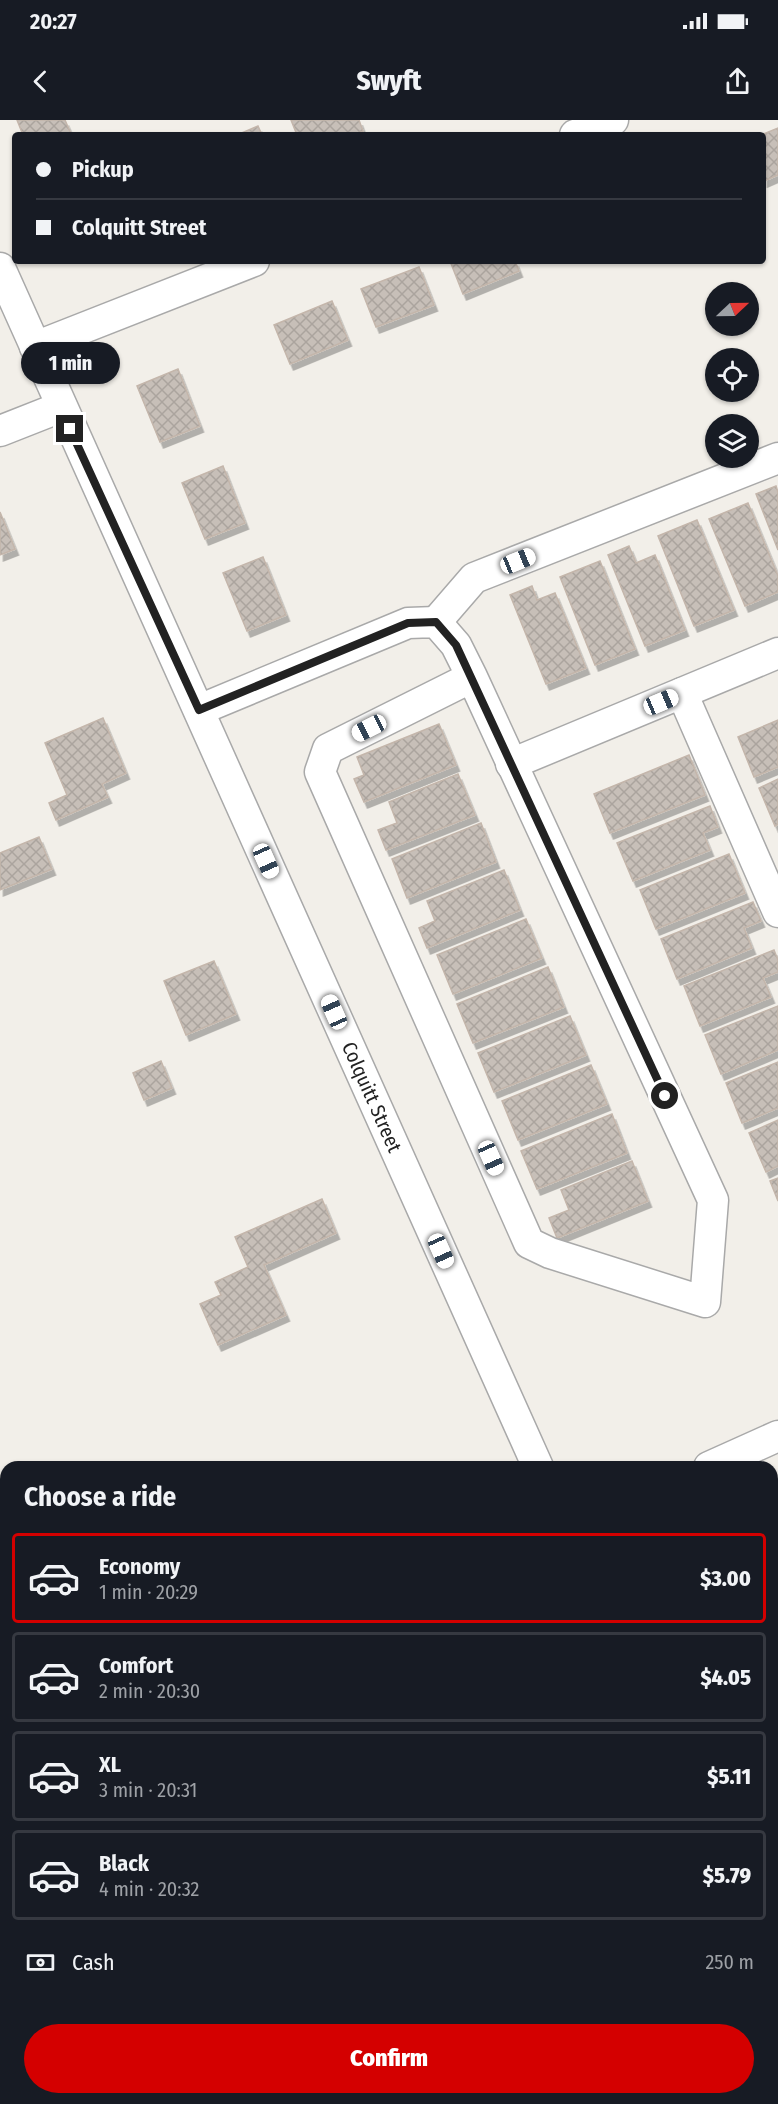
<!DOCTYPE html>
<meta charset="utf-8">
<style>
:root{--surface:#171b24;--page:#242831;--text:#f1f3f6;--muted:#9ea1a6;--line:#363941;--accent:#d40000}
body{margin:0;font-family:"Fira Sans Condensed",sans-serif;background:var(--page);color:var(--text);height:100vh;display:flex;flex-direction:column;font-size:22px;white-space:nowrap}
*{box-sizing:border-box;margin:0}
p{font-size:20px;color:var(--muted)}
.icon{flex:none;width:33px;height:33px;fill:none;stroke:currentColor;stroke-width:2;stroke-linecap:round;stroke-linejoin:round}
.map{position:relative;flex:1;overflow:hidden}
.panel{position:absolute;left:0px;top:1341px;width:778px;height:644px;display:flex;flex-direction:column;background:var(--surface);border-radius:18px 18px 0 0;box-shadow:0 2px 4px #0004}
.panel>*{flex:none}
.guide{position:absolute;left:12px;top:12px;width:754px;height:132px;border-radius:6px;box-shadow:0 2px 4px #0004;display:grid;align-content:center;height:132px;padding:0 24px;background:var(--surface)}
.needle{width:39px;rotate:68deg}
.fabs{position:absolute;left:705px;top:162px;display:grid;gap:12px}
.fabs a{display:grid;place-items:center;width:54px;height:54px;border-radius:50%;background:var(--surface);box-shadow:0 2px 4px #0004;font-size:30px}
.end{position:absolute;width:27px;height:27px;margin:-14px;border:8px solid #222;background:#fff;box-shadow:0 0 0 3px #fff}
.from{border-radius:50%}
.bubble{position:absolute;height:42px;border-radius:21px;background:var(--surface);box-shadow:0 2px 4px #0004;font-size:20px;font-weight:800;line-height:42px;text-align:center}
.car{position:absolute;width:18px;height:36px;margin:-18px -9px;border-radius:8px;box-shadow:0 0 4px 2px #0007;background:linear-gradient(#fff 24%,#345 0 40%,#fff 0 76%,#345 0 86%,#fff 0)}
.guide b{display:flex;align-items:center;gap:21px;height:57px;font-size:22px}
.guide b+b{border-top:2px solid var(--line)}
.guide i{width:15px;height:15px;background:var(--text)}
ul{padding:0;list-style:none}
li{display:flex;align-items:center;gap:18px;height:90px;margin:0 12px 9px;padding:0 12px;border:3px solid var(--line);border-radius:6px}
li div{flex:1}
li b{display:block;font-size:22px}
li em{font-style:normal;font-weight:800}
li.current{border-color:var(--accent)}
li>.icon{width:54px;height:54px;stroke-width:1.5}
h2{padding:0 24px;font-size:27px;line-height:72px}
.pay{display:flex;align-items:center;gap:15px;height:66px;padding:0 24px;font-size:22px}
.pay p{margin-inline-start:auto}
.primary-button{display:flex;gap:12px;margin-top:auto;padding:12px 24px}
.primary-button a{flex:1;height:69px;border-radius:36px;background:var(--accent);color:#fff;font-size:24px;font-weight:800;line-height:69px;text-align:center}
.status{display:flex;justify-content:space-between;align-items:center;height:42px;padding:0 30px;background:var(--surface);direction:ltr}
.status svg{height:16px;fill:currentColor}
header{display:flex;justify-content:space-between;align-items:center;height:78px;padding:0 24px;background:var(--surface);font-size:27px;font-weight:800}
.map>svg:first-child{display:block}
.building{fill:url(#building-cross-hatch);stroke:#c4b6ab;stroke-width:1.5;filter:url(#shadow)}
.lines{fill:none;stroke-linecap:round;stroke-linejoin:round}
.minor-casing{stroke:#a9a9a9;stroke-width:33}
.minor{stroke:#fff;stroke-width:30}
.route{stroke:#222;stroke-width:8}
.labels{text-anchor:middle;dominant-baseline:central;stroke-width:4.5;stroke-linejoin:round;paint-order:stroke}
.street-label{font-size:20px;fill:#222;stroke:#fff}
</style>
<div class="status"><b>20:27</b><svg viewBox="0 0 49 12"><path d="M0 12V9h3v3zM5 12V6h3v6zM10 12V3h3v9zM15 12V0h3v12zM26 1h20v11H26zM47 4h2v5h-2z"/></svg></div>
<header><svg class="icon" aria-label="back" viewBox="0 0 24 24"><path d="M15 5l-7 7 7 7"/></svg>Swyft<svg class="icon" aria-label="share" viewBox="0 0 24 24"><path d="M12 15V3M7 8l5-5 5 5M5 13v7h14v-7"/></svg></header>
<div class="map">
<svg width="778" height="1984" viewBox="0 0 778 1984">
<defs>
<pattern id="building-cross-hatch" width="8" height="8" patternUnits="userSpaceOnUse" patternTransform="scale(1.5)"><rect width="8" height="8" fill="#c7bfb8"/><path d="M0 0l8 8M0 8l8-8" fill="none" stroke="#aba49e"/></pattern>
<filter id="shadow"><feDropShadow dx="3.5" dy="6" stdDeviation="0" flood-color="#0004"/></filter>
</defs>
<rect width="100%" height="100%" fill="#f2efe9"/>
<g class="building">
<path d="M17,0H65L71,14L23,15Z"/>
<path d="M291,0H359L363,11L353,15H297Z"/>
<path d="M258,6L262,15H237Z"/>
<path d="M778,8V55L764,61V15H761Z"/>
<path d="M450,141H515L519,151L463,174Z"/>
<path d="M419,147L434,185L376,207L361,169Z"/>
<path d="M332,181L348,220L290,244L274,205Z"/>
<path d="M178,249L200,306L160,322L137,266Z"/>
<path d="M223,346L245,403L205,419L182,363Z"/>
<path d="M776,366L778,372V430L756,374Z"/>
<path d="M748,383L778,456V472L745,486L709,399Z"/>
<path d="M0,392L15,429L0,435Z"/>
<path d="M697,400L734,490L694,506L658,416Z"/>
<path d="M629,426L636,443L655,435L685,510L645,526L608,435Z"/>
<path d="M263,437L286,495L247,511L223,453Z"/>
<path d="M600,441L635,529L595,545L560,457Z"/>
<path d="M532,466L537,480L555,473L586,548L546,564L510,475Z"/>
<path d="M103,598L126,653L102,664L108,677L56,700L49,683L67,675L45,623Z"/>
<path d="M778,600V647L754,657L738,617Z"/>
<path d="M439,604L456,645L364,682L354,659L364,655L357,637Z"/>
<path d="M689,635L705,675L610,713L594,674Z"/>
<path d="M458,654L475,695L386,730L378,710L397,703L389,682Z"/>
<path d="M778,659V704L775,706L759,668Z"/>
<path d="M710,686L718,707L703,713L710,730L633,761L617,723Z"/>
<path d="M481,703L496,742L407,778L392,739Z"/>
<path d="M39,717L52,749L0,770V733Z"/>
<path d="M729,734L745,773L656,809L640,770Z"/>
<path d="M504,750L520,790L427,828L419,808L435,801L427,781Z"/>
<path d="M753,782L761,801L744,808L752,828L677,859L661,819Z"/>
<path d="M526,799L542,838L453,874L437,835Z"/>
<path d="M774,830L778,840V852L763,858L771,877L700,906L684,866Z"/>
<path d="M214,841L236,894L186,915L164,861Z"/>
<path d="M548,847L564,887L473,923L457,884Z"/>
<path d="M778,886V930L721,954L705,915Z"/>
<path d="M570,896L586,935L494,972L478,933Z"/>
<path d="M161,941L172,968L144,980L133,953Z"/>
<path d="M778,942V988L742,1003L726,963Z"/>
<path d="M591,945L607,984L518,1020L502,981Z"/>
<path d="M612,994L627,1033L537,1069L521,1031Z"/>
<path d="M778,1000V1046L766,1052L749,1013Z"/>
<path d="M632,1041L648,1081L557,1118L549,1098L569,1090L561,1070Z"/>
<path d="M778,1058V1081L770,1061Z"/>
<path d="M322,1079L336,1113L264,1145L286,1195L218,1225L200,1184L221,1175L215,1162L248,1147L235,1117Z"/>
<path d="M778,1568V1624L772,1626V1570Z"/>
<path d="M778,1656V1691L772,1694V1658Z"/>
<path d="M665,1978H698L685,1984H667Z"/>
</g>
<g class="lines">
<defs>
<g id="minor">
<path d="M575,15L613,0"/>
<path d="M0,148L538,1347"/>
<path d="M35,227L254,141"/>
<path d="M0,311L61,287"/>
<path d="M436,502L474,458L778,338"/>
<path d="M682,573L778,792"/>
<path d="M199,590L408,503L436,502L456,525L472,557L713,1080L705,1182L550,1133L529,1123L320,652L328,629L472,557"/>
<path d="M511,644L778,533"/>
<path d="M709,1347L778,1316"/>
<path d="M0,1603L6,1617"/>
<path d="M0,1671L6,1668"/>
<path d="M772,1868L778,1880"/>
</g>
</defs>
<use href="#minor" class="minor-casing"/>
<use href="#minor" class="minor"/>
</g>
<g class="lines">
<path class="route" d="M70,309L199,590L408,503L436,502L456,525L665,976"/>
</g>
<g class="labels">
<g class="street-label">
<text transform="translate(372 977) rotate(66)">Colquitt Street</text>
</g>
</g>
</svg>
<div class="fabs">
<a><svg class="needle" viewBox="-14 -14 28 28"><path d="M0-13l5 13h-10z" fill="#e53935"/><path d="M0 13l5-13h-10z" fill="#9ea1a6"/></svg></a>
<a><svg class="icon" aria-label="locate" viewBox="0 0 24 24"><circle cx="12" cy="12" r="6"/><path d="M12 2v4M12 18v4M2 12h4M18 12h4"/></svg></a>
<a><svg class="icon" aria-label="layers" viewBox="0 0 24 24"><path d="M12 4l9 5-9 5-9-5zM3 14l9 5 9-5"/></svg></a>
</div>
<i class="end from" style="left:665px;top:976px"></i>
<i class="end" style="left:70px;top:309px"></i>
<div class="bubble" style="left:21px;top:222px;width:99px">1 min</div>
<i class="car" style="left:518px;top:441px;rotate:68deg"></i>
<i class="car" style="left:661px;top:582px;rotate:67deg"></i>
<i class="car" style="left:369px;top:608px;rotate:243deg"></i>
<i class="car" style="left:266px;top:741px;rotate:156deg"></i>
<i class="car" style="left:334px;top:892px;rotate:336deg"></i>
<i class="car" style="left:491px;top:1038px;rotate:156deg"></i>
<i class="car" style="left:441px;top:1131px;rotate:156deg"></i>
<div class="guide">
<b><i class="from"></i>Pickup</b>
<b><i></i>Colquitt Street</b>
</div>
<section class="panel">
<h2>Choose a ride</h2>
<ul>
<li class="current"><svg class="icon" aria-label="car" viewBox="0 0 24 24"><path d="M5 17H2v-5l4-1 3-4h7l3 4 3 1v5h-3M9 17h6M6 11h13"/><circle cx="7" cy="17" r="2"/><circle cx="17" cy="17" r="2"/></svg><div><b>Economy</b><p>1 min · 20:29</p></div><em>$3.00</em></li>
<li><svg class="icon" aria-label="car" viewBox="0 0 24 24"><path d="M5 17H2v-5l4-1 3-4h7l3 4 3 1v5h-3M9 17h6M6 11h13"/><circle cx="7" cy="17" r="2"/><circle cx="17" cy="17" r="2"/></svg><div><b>Comfort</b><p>2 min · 20:30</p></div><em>$4.05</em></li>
<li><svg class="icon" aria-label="car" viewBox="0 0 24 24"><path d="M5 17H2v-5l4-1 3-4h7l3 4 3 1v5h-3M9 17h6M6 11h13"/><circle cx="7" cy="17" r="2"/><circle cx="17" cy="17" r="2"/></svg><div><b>XL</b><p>3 min · 20:31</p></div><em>$5.11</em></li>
<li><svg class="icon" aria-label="car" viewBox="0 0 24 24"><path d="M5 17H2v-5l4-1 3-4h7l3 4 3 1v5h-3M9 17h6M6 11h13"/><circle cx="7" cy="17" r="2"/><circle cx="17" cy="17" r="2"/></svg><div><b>Black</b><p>4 min · 20:32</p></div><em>$5.79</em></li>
</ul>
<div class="pay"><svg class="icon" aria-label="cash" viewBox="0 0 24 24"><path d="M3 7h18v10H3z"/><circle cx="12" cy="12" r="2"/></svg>Cash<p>250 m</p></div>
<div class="primary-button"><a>Confirm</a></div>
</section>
</div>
